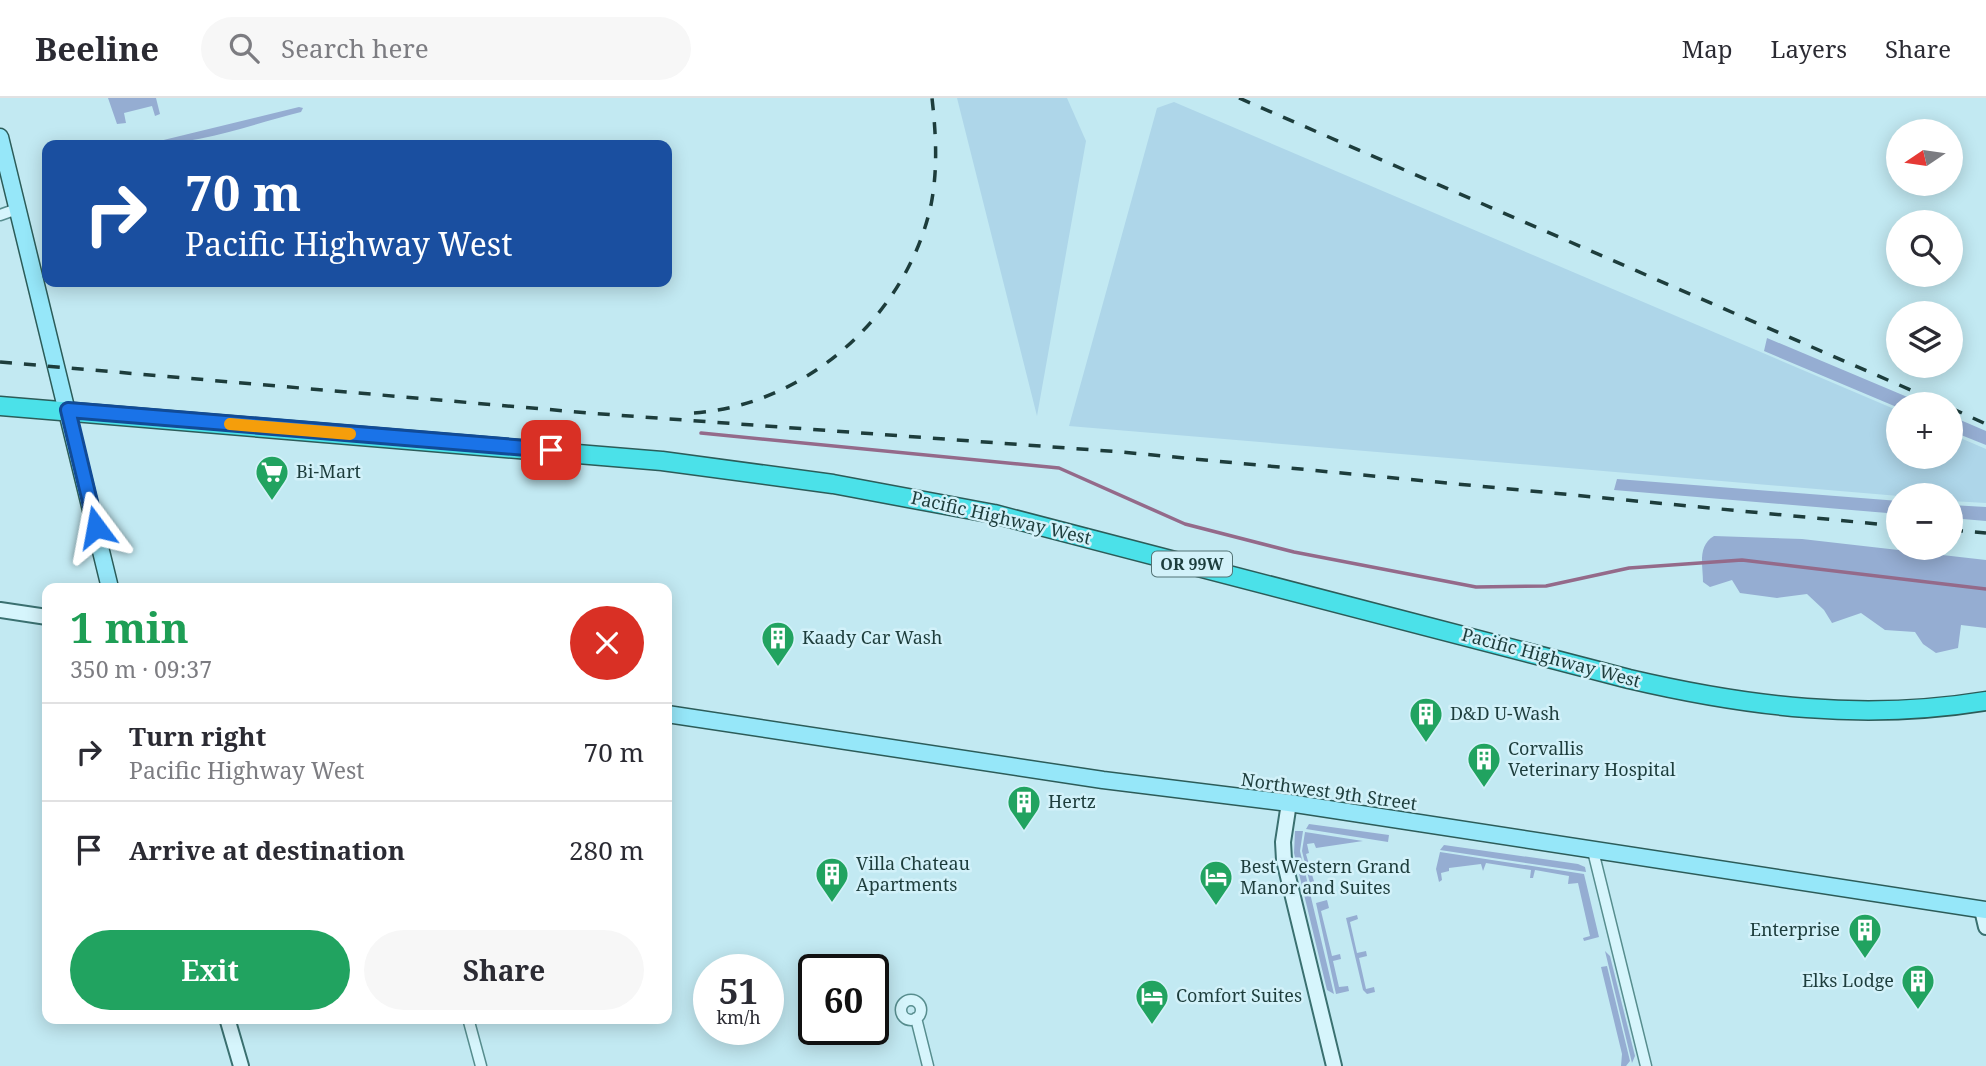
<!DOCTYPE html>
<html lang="en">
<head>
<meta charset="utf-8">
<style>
	body { margin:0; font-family:"Noto Serif",serif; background:#f7f7f7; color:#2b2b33; height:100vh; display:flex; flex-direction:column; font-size:26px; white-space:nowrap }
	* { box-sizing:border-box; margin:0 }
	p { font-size:23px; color:#7c7c81 }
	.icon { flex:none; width:38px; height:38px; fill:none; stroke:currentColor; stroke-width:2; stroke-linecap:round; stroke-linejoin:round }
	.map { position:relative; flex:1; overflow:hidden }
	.panel { position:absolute; left:42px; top:485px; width:630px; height:441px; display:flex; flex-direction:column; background:#fff; border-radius:14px; box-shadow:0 4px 18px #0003 }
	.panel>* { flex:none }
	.top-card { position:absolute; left:42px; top:42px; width:630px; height:147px; border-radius:14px; box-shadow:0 4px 18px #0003; background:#1a4fa0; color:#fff; overflow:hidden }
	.needle { width:46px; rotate:257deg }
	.fabs { position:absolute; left:1886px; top:21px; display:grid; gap:14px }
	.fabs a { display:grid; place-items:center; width:77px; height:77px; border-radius:50%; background:#fff; box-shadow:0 4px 18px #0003; font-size:35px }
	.speed { position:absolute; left:693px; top:856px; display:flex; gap:14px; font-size:35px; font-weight:700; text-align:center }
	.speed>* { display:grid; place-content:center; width:91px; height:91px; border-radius:50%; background:#fff; box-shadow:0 4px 18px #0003; line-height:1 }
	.speed small { font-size:18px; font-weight:400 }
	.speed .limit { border:4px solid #111; border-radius:10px; background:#fff; color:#111 }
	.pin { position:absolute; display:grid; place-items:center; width:60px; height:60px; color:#fff; margin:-30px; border-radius:14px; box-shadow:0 4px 10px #0006 }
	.me { position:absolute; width:77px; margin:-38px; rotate:347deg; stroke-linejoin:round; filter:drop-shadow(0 0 5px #0008) }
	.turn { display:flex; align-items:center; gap:24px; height:147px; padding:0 28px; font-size:32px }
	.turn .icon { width:91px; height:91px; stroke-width:2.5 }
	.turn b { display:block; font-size:49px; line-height:60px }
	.round { display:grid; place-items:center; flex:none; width:74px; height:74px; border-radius:37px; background:#f7f7f7 }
	.summary { display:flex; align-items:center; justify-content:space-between; height:119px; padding:0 28px }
	h1 { font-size:42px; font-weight:700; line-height:52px; color:#1e9e55 }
	.button { display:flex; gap:14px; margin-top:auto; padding:14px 28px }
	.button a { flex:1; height:80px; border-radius:42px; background:#21a360; color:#fff; font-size:28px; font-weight:700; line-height:80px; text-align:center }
	.button a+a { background:#f7f7f7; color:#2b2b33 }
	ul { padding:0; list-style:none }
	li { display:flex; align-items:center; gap:21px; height:98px; padding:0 28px; border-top:2px solid #e1e1e2 }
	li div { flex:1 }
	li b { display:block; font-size:26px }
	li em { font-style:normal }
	header { display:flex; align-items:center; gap:42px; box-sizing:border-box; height:98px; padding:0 35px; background:#fff; border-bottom:2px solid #e1e1e2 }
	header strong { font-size:33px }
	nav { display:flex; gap:38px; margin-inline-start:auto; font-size:24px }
	.search { width:490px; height:63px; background:#f7f7f7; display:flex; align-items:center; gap:18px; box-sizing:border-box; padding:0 24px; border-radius:38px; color:#7c7c81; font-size:26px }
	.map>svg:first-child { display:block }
	.farmland { fill:#aed6e9 }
	.green { fill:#95add2 }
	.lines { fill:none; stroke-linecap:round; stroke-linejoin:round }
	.stream { stroke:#946a8a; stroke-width:3.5 }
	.street-casing { stroke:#578d8e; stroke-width:13 }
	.secondary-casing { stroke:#3a7070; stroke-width:18 }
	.primary-casing { stroke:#2c5c59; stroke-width:19 }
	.highway-casing { stroke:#2c5c59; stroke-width:21 }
	.street { stroke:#d6f5fc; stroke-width:10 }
	.secondary { stroke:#d6f5fc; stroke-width:14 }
	.primary { stroke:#96e7f9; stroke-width:16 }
	.highway { stroke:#4be1e9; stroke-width:18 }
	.rail { stroke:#1d3d3c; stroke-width:3.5; stroke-dasharray:12 12; stroke-linecap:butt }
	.route-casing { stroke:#114b97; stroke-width:18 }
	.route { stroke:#1a73e8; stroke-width:12 }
	.slow { stroke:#f59e0b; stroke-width:12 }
	.labels { text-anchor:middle; stroke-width:5; stroke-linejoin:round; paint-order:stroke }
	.shield { fill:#d2f1f9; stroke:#537375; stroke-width:2 }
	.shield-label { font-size:16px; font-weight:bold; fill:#1d3d3c }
	.poi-label { font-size:18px; fill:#1d3d3c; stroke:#d2f1f9; text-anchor:start }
	.street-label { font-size:18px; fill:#1d3d3c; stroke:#d2f1f9 }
</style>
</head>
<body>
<header>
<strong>Beeline</strong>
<div class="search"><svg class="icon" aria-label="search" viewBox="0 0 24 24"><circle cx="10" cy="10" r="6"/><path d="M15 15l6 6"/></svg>Search here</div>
<nav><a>Map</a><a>Layers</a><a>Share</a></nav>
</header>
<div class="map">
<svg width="1986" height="968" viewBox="0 0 1986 968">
	<rect width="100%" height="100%" fill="#c2e9f2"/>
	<path class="farmland" d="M957,0H1067L1086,43L1037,318Z
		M1174,4L1899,313V359H1951V336L1986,351V405L1951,403V397L1899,398L1069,328L1157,10Z"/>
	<path class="green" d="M108,0H156L160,16L155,18L152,8L124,15L126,25L117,26Z
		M299,9L303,10L301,14C250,27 196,47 143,47Z
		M1767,240L1924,306H1899V310L1764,253Z
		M1951,318L1986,333V347L1951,333Z
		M1617,381L1899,403V416L1614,392Z
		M1951,407L1986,409V423L1951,420Z
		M1714,438L1802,441L1986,462V530L1961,527L1958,550L1936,555L1923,546L1915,534L1885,532L1861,515L1832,525L1824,512L1807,496L1777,500L1740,495L1732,482L1710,489L1703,484C1703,468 1697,448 1714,438Z
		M1309,726L1389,737L1388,744L1306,731Z
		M1295,733H1303L1300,753L1334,896L1327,892L1294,755Z
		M1305,734L1363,743L1316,750L1314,745L1307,746L1309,755L1306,756L1318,797L1313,798L1302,753Z
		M1444,747L1578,766L1585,769L1586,774L1440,752Z
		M1440,754L1584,776L1599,839L1584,843L1583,840L1590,838L1578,785L1568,786L1569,778L1535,772L1533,780H1530L1531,772L1486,765L1483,773L1481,766L1449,770V773L1441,775L1442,782L1439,784L1436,771Z
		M1327,802L1329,810L1321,813L1332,858L1340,856L1341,861L1333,863L1339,889L1348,888L1349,893L1336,896L1316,805Z
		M1357,817L1358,821L1350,824L1357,855L1366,853L1367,858L1359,860L1366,891L1374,889L1375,894L1367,896L1363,892L1346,820Z
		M1605,853L1610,858L1635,958L1632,965Z
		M1607,868L1630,963L1626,968H1621L1622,956L1601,869Z"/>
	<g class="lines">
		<path class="stream" d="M701,335L1059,370L1185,426L1294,454L1476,489L1546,488L1629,470L1742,462L1986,491"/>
		<defs>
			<path id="street" d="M0,117L17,111
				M1593,753L1646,968
				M901 912a10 10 0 1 1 20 0a10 10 0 1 1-20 0Z
				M468,920L481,968
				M916,920L928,968"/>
			<path id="secondary" d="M0,512L47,519
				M1289,705L1283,744L1284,762L1334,968
				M1982,812L1986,829
				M227,920L241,968"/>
			<path id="primary" d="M0,39L110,490
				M667,616L1103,682L1289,705L1986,812"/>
			<path id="highway" d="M0,308L662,363L833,386L994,416L1629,581C1749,609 1864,623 1986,603"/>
		</defs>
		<use href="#street" class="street-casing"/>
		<use href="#secondary" class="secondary-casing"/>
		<use href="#primary" class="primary-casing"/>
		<use href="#highway" class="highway-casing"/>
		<use href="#street" class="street"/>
		<use href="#secondary" class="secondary"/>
		<use href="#primary" class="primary"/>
		<use href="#highway" class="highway"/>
		<path class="rail" d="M1239,0L1943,306
			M0,264L589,315L1121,354L1899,428
			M1951,310L1986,326
			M694,315C807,307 907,217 931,107C938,71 936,36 932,0
			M1951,432L1986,435"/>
	</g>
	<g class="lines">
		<defs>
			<path id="route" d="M96,429L68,312L551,352"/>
		</defs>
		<use href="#route" class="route-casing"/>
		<use href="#route" class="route"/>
		<path class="slow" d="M230,326L350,336"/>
	</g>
	<defs>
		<symbol id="supermarket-pin" viewBox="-11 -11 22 30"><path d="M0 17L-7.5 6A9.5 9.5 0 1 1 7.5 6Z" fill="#21a360" stroke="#d2f1f9"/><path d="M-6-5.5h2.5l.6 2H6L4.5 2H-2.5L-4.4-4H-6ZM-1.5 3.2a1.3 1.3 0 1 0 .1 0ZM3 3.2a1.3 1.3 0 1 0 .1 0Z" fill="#fff"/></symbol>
		<symbol id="building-pin" viewBox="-11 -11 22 30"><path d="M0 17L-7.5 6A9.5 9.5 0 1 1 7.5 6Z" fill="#21a360" stroke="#d2f1f9"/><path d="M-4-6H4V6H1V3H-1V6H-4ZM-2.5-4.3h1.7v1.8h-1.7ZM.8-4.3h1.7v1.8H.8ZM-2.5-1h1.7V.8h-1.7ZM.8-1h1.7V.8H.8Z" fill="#fff"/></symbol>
		<symbol id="hotel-pin" viewBox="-11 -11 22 30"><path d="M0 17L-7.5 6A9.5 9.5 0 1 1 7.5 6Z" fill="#21a360" stroke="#d2f1f9"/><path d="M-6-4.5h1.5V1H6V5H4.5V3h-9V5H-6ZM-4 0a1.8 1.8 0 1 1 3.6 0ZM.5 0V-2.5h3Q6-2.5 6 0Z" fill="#fff"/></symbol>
	</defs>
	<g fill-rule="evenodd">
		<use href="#supermarket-pin" x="253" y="355" width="38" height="52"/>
		<use href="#building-pin" x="759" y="521" width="38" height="52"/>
		<use href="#building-pin" x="1407" y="597" width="38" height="52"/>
		<use href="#building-pin" x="1465" y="642" width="38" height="52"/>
		<use href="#building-pin" x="1005" y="685" width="38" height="52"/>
		<use href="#building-pin" x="813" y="757" width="38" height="52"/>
		<use href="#hotel-pin" x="1197" y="760" width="38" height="52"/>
		<use href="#building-pin" x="1846" y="813" width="38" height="52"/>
		<use href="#building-pin" x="1899" y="864" width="38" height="52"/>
		<use href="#hotel-pin" x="1133" y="879" width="38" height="52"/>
	</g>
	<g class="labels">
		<rect class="shield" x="1152" y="453.5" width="80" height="25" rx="5"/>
		<g class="shield-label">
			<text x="1192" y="472">OR 99W</text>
		</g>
		<g class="poi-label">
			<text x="296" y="380">Bi-Mart</text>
			<text x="802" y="546">Kaady Car Wash</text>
			<text x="1450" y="622">D&amp;D U-Wash</text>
			<text x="1508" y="657">Corvallis<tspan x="1508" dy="21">Veterinary Hospital</tspan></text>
			<text x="1048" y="710">Hertz</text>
			<text x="856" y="772">Villa Chateau<tspan x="856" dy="21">Apartments</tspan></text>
			<text x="1240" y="775">Best Western Grand<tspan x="1240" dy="21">Manor and Suites</tspan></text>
			<text x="1840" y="838" text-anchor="end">Enterprise</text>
			<text x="1894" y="889" text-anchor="end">Elks Lodge</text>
			<text x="1176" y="904">Comfort Suites</text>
		</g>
		<g class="street-label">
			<text transform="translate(1001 420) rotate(13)" y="6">Pacific Highway West</text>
			<text transform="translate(1551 560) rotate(15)" y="6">Pacific Highway West</text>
			<text transform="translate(1329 694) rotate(8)" y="6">Northwest 9th Street</text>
		</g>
	</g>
</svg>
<div class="fabs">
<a><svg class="needle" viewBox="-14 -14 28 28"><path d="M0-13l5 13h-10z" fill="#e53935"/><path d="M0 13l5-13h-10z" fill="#7c7c81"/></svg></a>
<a><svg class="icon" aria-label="search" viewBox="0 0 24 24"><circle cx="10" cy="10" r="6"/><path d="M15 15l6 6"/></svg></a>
<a><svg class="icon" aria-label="layers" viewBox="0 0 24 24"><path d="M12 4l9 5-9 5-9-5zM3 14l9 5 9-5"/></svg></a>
<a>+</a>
<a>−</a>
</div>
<div class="speed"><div>51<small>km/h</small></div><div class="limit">60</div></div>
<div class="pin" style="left:551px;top:352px;background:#d93025"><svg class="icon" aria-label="arrive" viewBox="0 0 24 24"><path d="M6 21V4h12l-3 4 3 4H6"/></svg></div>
<svg class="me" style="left:96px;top:429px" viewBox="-20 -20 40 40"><path d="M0-17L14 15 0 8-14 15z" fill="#1a73e8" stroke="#fff" stroke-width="4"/></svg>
<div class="top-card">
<div class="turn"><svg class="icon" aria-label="right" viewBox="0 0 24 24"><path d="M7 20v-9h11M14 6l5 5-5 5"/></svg><div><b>70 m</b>Pacific Highway West</div></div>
</div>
<section class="panel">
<div class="summary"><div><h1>1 min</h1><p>350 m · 09:37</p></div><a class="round" style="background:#d93025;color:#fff"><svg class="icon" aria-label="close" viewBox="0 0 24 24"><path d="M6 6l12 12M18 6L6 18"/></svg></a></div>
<ul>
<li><svg class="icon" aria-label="right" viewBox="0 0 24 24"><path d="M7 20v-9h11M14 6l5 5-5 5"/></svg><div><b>Turn right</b><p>Pacific Highway West</p></div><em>70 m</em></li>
<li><svg class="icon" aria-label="arrive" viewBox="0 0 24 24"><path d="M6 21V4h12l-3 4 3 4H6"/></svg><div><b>Arrive at destination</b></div><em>280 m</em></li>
</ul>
<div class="button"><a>Exit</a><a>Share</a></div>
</section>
</div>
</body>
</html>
